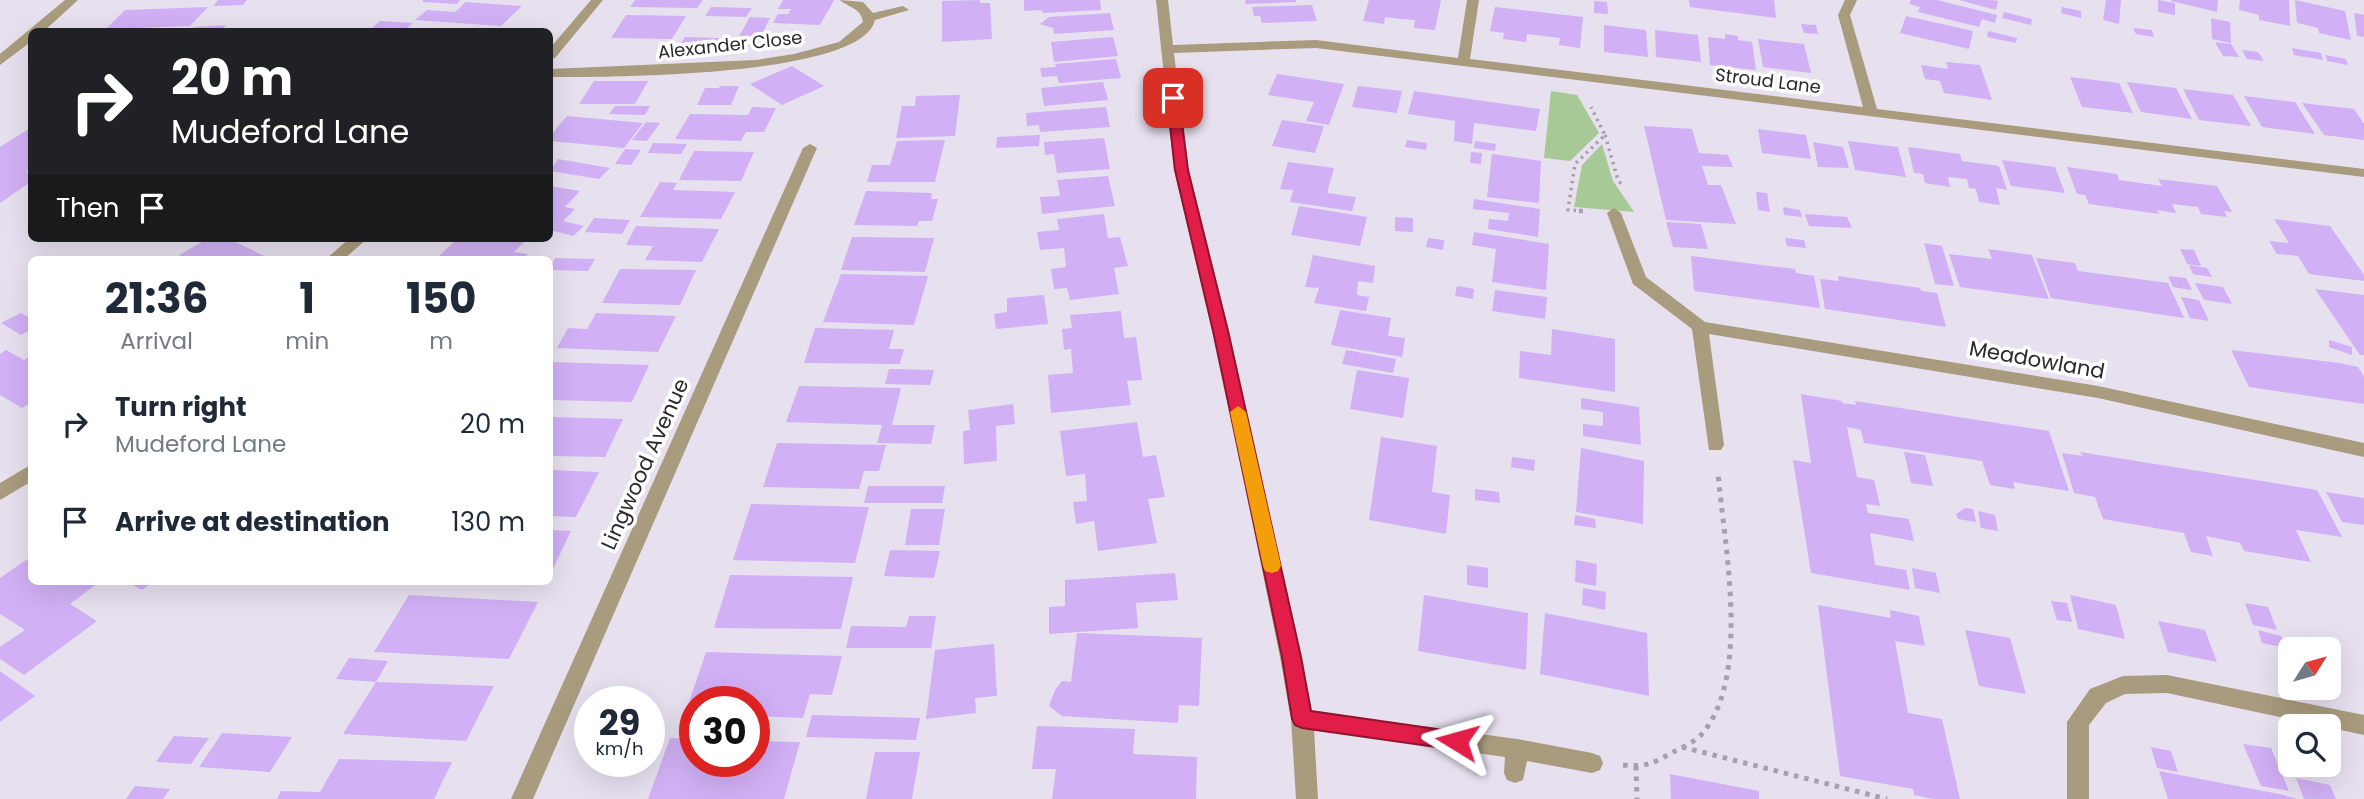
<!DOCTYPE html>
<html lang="en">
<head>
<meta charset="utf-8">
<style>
	body { margin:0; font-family:Poppins,sans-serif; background:#f6f6f7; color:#1f2937; height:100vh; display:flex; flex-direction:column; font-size:26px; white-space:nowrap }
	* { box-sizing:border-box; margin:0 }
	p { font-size:23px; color:#747a83 }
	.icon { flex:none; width:38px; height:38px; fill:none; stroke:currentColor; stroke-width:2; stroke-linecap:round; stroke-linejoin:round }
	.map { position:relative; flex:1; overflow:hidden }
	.sheet { position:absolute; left:28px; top:256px; width:525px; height:329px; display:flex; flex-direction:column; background:#fff; border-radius:10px; box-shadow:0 7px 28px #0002 }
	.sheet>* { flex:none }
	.hud { position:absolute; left:28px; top:28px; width:525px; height:214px; border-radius:10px; box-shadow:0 7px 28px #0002; background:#202124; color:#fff; overflow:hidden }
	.needle { width:46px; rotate:53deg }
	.fabs { position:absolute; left:2278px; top:637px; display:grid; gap:14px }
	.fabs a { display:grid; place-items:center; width:63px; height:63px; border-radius:10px; background:#fff; box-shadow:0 7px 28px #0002; font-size:35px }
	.speed { position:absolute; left:574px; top:686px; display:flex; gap:14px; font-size:35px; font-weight:700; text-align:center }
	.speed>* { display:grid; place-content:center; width:91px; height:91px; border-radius:50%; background:#fff; box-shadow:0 7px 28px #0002; line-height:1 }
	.speed small { font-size:18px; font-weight:400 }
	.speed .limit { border:10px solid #d22; background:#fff; color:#111 }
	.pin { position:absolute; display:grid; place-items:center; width:60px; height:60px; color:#fff; margin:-30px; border-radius:14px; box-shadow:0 4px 10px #0006 }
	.me { position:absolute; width:77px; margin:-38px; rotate:278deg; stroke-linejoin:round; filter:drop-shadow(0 0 5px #0008) }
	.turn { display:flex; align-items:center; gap:24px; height:147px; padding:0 28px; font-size:32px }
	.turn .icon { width:91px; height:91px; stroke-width:2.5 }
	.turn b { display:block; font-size:49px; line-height:60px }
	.then { display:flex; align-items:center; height:66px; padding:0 28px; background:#0003; gap:14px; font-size:26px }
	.eta { display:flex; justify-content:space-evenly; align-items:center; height:119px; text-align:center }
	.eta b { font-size:42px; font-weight:700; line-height:49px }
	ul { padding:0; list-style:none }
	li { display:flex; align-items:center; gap:21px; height:98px; padding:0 28px }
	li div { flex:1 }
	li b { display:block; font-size:26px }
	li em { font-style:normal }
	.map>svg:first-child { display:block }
	.green { fill:#a6c995 }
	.building { fill:#d1b0f5 }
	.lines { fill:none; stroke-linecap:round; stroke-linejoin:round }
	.path-far2 { stroke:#a6a0ac; stroke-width:3.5; stroke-dasharray:2.5 4.5; stroke-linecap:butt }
	.path-far1 { stroke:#a6a0ac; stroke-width:4.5; stroke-dasharray:3.5 5; stroke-linecap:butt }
	.path { stroke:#a6a0ac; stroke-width:5; stroke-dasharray:4.5 6; stroke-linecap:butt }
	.minor { fill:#a99b7d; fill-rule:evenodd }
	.route { fill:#e11d48; stroke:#92132f; stroke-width:2 }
	.slow { fill:#f59e0b }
	.labels { text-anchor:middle; stroke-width:7; stroke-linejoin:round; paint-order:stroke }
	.far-street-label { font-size:18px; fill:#2b282e; stroke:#fff }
	.street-label { font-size:21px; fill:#2b282e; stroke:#fff }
</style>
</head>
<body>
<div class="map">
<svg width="2364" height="799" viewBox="0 0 2364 799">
	<rect width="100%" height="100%" fill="#e7e0ef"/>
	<path class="green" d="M1551,91L1577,95L1599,133L1570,161L1544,158Z
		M1602,144L1613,181L1634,212L1574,207L1582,165Z"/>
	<path class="building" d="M218,0H247L243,5L213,6Z
		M423,0H460L457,4L423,2Z
		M635,0H703L697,8L630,7Z
		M783,0H834L820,25L773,23L778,14H788L791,9H778Z
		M980,0V3H990L992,39L942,42V1Z
		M1024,0H1100L1101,10L1043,13L1041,10L1024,11Z
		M1245,0H1296V2L1246,4Z
		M1369,0H1441L1435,30L1414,28L1415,20L1401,19L1385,17L1384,24L1363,21Z
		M1689,0H1774L1776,18L1690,7Z
		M1911,0H1937L1997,15L1995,23L1982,19L1979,27L1918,12L1920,7L1909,4Z
		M1959,0H1993L1998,1L1996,10Z
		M2106,0H2121L2119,24L2103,20Z
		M2158,0L2175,3V15L2158,12Z
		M2172,0H2218L2217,12L2171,1Z
		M2240,0H2289L2290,26L2259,20V15L2239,10Z
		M2295,0L2345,11L2351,40L2319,33L2318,28L2297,23Z
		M1594,1L1607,2L1608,14L1594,13Z
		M466,2L522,6L501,26L415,20L427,10L455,12Z
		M1312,5L1317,21L1262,23L1260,16H1254L1252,7Z
		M208,7L190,26L106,29L125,10Z
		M711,7L752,8L746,17L705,16Z
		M1495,7L1583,17L1580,48L1559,45L1560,38L1527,34L1526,42L1503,39L1504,33L1490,31Z
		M2062,7L2081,11V18L2061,13Z
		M2004,12L2032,19L2031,25L2002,18Z
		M1110,13L1114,30L1054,34L1053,28L1040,24L1049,17Z
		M2354,13L2364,15V37L2357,36Z
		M626,15L686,16L672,39L611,38Z
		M1906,16L1973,31L1969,49L1900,33Z
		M750,17L770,18L761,36H739Z
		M2211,18L2230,22L2231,43L2212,39Z
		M380,21L413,23L404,31L371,29Z
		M1801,24L1816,25L1818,34L1804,33Z
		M226,25L221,32H190L194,27Z
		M1604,25L1646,30L1648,57L1604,52Z
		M2133,28L2152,30L2154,37L2136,34Z
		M1655,30L1698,35L1701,62L1656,57Z
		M1988,31L2017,38L2016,43L1987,37Z
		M1725,34L1738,36V40L1752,42L1756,70L1710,65L1708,37L1725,39Z
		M685,37L719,38L714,47L679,46Z
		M1113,37L1118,56L1054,62L1051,42Z
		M1758,39L1804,44L1811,73L1763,67Z
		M2215,42L2231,44L2239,57L2223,56Z
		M2292,48L2321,53L2323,60L2294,55Z
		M2242,50L2258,52L2264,61L2247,59Z
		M2326,55L2346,59L2348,65L2327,61Z
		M1116,59L1121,78L1059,83L1057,76L1042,77L1040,68L1056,67L1055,64Z
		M1946,62L1980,65L1992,100L1944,93L1940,81L1925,79L1921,65L1948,69Z
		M792,66L824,86L782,105L750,84Z
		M1277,74L1344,84L1329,125L1306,121L1314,102L1268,95Z
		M2070,77L2119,83L2133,113L2082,107Z
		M594,81H648L635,104H579Z
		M1103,82L1108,100L1044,106L1041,88Z
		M2127,82L2176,88L2192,119L2141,112Z
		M720,86H739L731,105H697L705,88H719Z
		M1358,86L1402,91L1397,113L1352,107Z
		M2183,89L2233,95L2251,126L2199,120Z
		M1414,91L1540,109L1536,131L1474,123L1472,144L1454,141L1455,121L1408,114Z
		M960,95L955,136L896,138L902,106H915L916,96Z
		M2244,96L2295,102L2315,134L2262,127Z
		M2302,103L2354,109L2364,124V140L2324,135Z
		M615,106H650L645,115L609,114Z
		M752,107L776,108L764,132H746L741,141L675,139L690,114L748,115Z
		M1106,107L1110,127L1040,132L1039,125L1027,126L1026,113Z
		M567,116L643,123L624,148L550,141V136Z
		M1282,120L1324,126L1315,153L1272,146Z
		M646,122L660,123L647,141L632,140Z
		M1644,126L1692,129L1699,153L1728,155L1733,167L1702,166L1708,185H1721L1736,224L1666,220Z
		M32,127V168L25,172L32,173V181L0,203V147Z
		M1758,129L1806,135L1811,159L1762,153Z
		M1040,135L1039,146L996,148L997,137Z
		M1104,138L1110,169L1057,173L1054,154L1045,155L1044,142Z
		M945,140L935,182H867L872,165H890L897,141Z
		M1407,140L1427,143L1426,150L1405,147Z
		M1475,141L1496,144L1495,151L1474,148Z
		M1848,141L1898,147L1906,177L1855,170Z
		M1813,142L1843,147L1849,168L1818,167Z
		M653,143L687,144L681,154L648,153Z
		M1908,147L1960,154L1962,161L1999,166L2007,190L1996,188L2000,205L1979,202L1976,189L1969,188L1967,179L1948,177L1950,187L1925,183L1923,174L1914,173Z
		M625,149L641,150L631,165L615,164Z
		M694,151L754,152L741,181L679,180Z
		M1471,152L1482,153L1481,164L1470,163Z
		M1492,154L1541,161L1539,203L1487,197Z
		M558,159L610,168L599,179L550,171Z
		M2002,160L2055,167L2065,193L2011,186Z
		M1288,162L1334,168L1327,193L1356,197L1352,211L1290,202L1293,190L1280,189Z
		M2067,167L2117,174L2119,180L2162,186L2158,179L2217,186L2232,212L2224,211L2227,217L2201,214L2198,207L2172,204L2176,213L2157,210L2159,214L2089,204L2085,195L2077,194Z
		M1108,176L1115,206L1042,214L1040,197L1060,196L1057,180Z
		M660,182L677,183L673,190L735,192L721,219L640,217Z
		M550,186L580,191L565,207L575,209L563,221L584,226L573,236L550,230Z
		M866,191L932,193L931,199H938L932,221H919L917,226L854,225Z
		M1756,192L1767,193L1770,212L1758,210Z
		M1474,199L1540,209L1538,237L1488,229L1489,219L1508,221L1509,213L1473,209Z
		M1299,206L1367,217L1360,246L1291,235Z
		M1783,207L1800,210L1802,217L1784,215Z
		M1104,214L1108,238L1120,237L1128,266L1114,268L1119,294L1070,300L1067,288L1054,289L1051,269L1066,267L1064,248L1040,250L1037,232L1059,230L1057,219Z
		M1805,214L1847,217L1852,228L1809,226Z
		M1395,217L1413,218V232L1395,231Z
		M594,218L630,220L622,234L585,232Z
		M2274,219L2330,226L2364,275V281L2309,274L2298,256L2277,254L2269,241L2289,243Z
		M1666,222L1701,224L1708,249L1673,247Z
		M636,226L719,229L702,262L645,260L653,246L626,245Z
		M1474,232L1549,244L1546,290L1492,282L1496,249L1472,245Z
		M852,237L934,238L925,272L841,270Z
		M209,238H227L271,259H188L179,255Z
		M458,238H528L514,252L528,254L523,259L438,257Z
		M1428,238L1444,240L1443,250L1426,247Z
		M1785,238L1804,240L1806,248L1787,246Z
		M1924,243L1942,246L1954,286L1935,284Z
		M1988,249L2032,255L2049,299L1960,287L1949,254L1992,259Z
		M2180,249L2194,250L2201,266L2187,264Z
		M1313,255L1375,266L1373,283L1358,281L1357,295L1369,297L1366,311L1314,303L1319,288L1305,287Z
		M1691,256L1795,269L1796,273L1814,276L1820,308L1694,291Z
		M555,258L595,259L588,271L550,270Z
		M2036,258L2075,263L2078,271L2168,283L2184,318L2051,298Z
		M2189,265L2207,268L2212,277L2193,274Z
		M620,269L696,270L680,305L602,303Z
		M841,274L928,276L914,325L823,322Z
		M1838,276L1920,288L1921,291L1937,293L1946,327L1825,309L1820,279L1839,281Z
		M2168,276L2186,278L2192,290L2173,287Z
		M2195,283L2223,287L2232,304L2204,300Z
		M1457,286L1474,289L1473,299L1455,296Z
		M2315,289L2364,295V355H2360Z
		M1495,290L1547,297L1545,319L1492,311Z
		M1044,295L1048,324L996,329L994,314L1007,312V298Z
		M2181,297L2199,300L2209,321L2190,318Z
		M1340,310L1391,318L1388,336L1405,338L1402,357L1331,345Z
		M1121,311L1124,338L1136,337L1142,380L1127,381L1131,405L1051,413L1048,375L1073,373L1071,349L1064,350L1062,329L1072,328L1070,315Z
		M21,313L32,319V329L21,335L1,323Z
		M596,313L676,316L658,352L557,348L568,328L587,329Z
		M815,328L894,330L889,349H904L900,364L804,363Z
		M1552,329L1615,339V392L1519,378L1520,351L1551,355Z
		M2329,340L2352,347V355L2329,347Z
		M6,350L24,360L32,355V402L22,408L0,395V354Z
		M1346,350L1396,359L1393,373L1342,364Z
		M2231,350L2339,363L2358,367L2364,377V404L2249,387Z
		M550,362L649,365L632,402L550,400Z
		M889,369L934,370L930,385L885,384Z
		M1357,370L1409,378L1403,418L1350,409Z
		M799,386L901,388L892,425H935L931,444L877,443L882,425L786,422Z
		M1801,394L1842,401V403L1856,405L1855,401L2049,431L2069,491L2013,482L2015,489L1990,485L1982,461L1864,443L1861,430L1847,427L1857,477L1874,480L1880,506L1866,504L1868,513L1909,519L1914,541L1870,533L1875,565L1906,570L1910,590L1811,573L1793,460L1811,463Z
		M1581,398L1639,407L1641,445L1583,436V424L1603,426V412L1581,409Z
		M1013,404L1015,424L996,426L997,461L964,464L963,431L970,430L968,410Z
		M550,417L623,419L605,457L550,456Z
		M1137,422L1143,457L1156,455L1165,497L1148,499L1157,543L1098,551L1094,521L1076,524L1073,502L1087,501L1085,474L1066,476L1060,431Z
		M1381,437L1437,446L1432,492L1450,495L1446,534L1369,520Z
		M777,443L886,445L879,471H864L859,489L763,487Z
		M1581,448L1644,461L1643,524L1576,512Z
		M1904,452L1925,455L1933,486L1911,483Z
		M2080,452L2317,490L2342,537L2296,530L2311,562L2244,551L2240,543L2206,536L2213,556L2191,552L2184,533L2103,519L2095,497L2074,493L2062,453L2083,456Z
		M1512,457L1535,460L1534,471L1511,467Z
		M550,470L599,472L576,517L550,516Z
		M868,486H945L942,503H864Z
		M1475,489L1499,492L1500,503L1475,500Z
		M2326,492L2364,498V525L2342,522Z
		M751,504L869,507L855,563L733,560Z
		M1965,508L1973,509L1976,522L1958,519L1956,514Z
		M911,509H945L939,545H905Z
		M1978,511L1995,515L1998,531L1981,528Z
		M1575,515L1595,519L1596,528L1574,525Z
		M550,530L571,531L550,575Z
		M890,550L940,551L934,578L884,576Z
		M32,556V581H95L98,583L70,604L97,621L24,675L0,659V647L25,630L0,614V578Z
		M1576,560L1597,564L1596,586L1575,582Z
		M1467,565L1488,568V588L1467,585Z
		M1912,568L1936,573L1940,593L1915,588Z
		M1175,573L1178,600L1136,603L1138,628L1049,634V607L1065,606V580Z
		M730,575L853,577L841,629L714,628Z
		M125,581H154L142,590Z
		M1583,588L1606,592L1605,610L1582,605Z
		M409,595L538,602L509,659L374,652Z
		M1424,595L1528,613L1526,670L1418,651Z
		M2070,595L2116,605L2125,639L2078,629Z
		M2051,601L2067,603L2072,622L2057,620Z
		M2245,603L2268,607L2277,630L2253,625Z
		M1818,605L1891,618L1890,610L1919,616L1925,646L1895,641L1908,713L1942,719L1960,799H1934L1914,795L1913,789L1840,776Z
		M1545,613L1647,633L1649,696L1540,674Z
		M909,616H936L931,648H846L851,626L906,627Z
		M2158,621L2205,630L2217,662L2168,652Z
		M1965,630L2010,638L2026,694L1979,686Z
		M2258,630L2281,636L2286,648L2262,643Z
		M1077,633L1202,638L1199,706L1179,705L1178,723L1062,716L1049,706L1055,690L1062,681L1071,682Z
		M994,644L997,696L975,698L976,713L926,719L935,650Z
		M706,652L842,656L832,695L810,694L803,718L754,716V702H695V714H685Z
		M349,658L388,661L376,682L494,686L466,741L343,734L376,682L336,679Z
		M0,671L35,696L0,722Z
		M812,715L920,718L916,740L806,737Z
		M1037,726L1135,729L1133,754L1197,757L1196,799H1052L1056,769H1032Z
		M222,733L292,737L270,772L199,767Z
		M174,736L209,738L191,764L156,762Z
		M670,738L695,739V761H754V741L800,742L784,799H648Z
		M2243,744L2271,748L2289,791L2261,786Z
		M2151,747L2171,751L2178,772L2157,768Z
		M875,752H920L912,799H866Z
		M339,759L452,762L434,799H277L281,791L320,792Z
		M2159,771L2279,794L2297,799H2168Z
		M1670,774L1759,791V799H1671Z
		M2296,778L2330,785L2336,799H2304Z
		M135,786L170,789L163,799H126Z"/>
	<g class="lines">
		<path class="path-far2" d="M1605,135L1618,180L1623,186
			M1583,211L1568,210L1575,164L1605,135L1591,107"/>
		<path class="path-far1" d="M1579,211H1583"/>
		<path class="path" d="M1682,747L1887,799
			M1623,765C1647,767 1652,764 1673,752C1682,748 1694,742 1701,735C1752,678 1724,544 1718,473
			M1636,766L1637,799"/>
		<path class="minor" d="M65,0H78L43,32H32V41L0,65V54Z
			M591,0H603L555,58L550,59V48Z
			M840,0L863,2L873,13L903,6L909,10L875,20C862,78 602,77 550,77V69L756,60L794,54L839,42L863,22C861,8 849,8 840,0Z
			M1156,0H1168L1173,45L1316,40L1458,58L1467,0H1479L1470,59L1863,107L1838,15L1845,0H1857L1850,15L1877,109L2364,169V177L1316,48L1174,53L1188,170L1229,331L1311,711L1517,739L1592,753L1600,756L1603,763L1600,770L1592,773L1527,761L1523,780L1515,783L1507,780L1504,773L1505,757L1314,730L1318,799H1296L1291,719L1280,657L1213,331L1174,170Z
			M810,144L817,148L533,799H511L803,148Z
			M1614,208L1621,213L1646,277L1705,322L2098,386L2364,443V457L2098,398L1709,334L1724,445L1721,450H1709L1692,329L1633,284L1607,213Z
			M350,238H368L344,259H326Z
			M32,464V481L0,500V483Z
			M2167,675L2364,715V735L2167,693L2125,694L2106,703L2089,725V799H2067V722L2090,689L2123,676Z"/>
	</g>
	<path class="route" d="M1173,94L1179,98L1188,170L1228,331L1301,657L1311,711L1457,732L1464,734L1467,741L1464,747L1457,750L1302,728L1295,725L1292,719L1282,657L1213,331L1175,170L1167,98Z"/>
	<path class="slow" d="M1238,406L1246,412L1281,566L1278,571L1272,573L1265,571L1263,566L1230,412Z"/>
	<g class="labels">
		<g class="far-street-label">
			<text transform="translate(730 45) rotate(-6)" y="6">Alexander Close</text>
			<text transform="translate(1768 81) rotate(7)" y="6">Stroud Lane</text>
		</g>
		<g class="street-label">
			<text transform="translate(2037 360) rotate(10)" y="7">Meadowland</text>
			<text transform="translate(645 464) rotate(-66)" y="7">Lingwood Avenue</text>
		</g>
	</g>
</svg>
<div class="fabs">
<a><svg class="needle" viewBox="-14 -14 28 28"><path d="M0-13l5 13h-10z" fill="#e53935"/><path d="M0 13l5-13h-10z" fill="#747a83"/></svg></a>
<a><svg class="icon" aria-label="search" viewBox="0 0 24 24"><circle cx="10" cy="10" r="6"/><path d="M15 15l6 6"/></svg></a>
</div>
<div class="speed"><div>29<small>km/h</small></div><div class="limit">30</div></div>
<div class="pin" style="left:1173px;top:98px;background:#d93025"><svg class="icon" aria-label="arrive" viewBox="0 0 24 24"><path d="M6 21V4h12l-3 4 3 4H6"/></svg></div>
<svg class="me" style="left:1457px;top:741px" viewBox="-20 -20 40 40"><path d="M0-17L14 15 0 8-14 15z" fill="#e11d48" stroke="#fff" stroke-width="4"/></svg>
<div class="hud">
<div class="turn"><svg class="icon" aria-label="right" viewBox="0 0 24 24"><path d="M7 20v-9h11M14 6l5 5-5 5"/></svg><div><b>20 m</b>Mudeford Lane</div></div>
<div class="then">Then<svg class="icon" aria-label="arrive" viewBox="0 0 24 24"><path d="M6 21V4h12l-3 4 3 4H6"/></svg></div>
</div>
<section class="sheet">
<div class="eta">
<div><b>21:36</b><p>Arrival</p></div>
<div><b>1</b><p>min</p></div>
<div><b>150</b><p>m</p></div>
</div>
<ul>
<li><svg class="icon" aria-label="right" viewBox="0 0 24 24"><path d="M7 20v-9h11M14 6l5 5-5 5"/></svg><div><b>Turn right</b><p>Mudeford Lane</p></div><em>20 m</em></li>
<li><svg class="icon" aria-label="arrive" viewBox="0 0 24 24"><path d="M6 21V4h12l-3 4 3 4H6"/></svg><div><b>Arrive at destination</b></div><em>130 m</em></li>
</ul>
</section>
</div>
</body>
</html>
